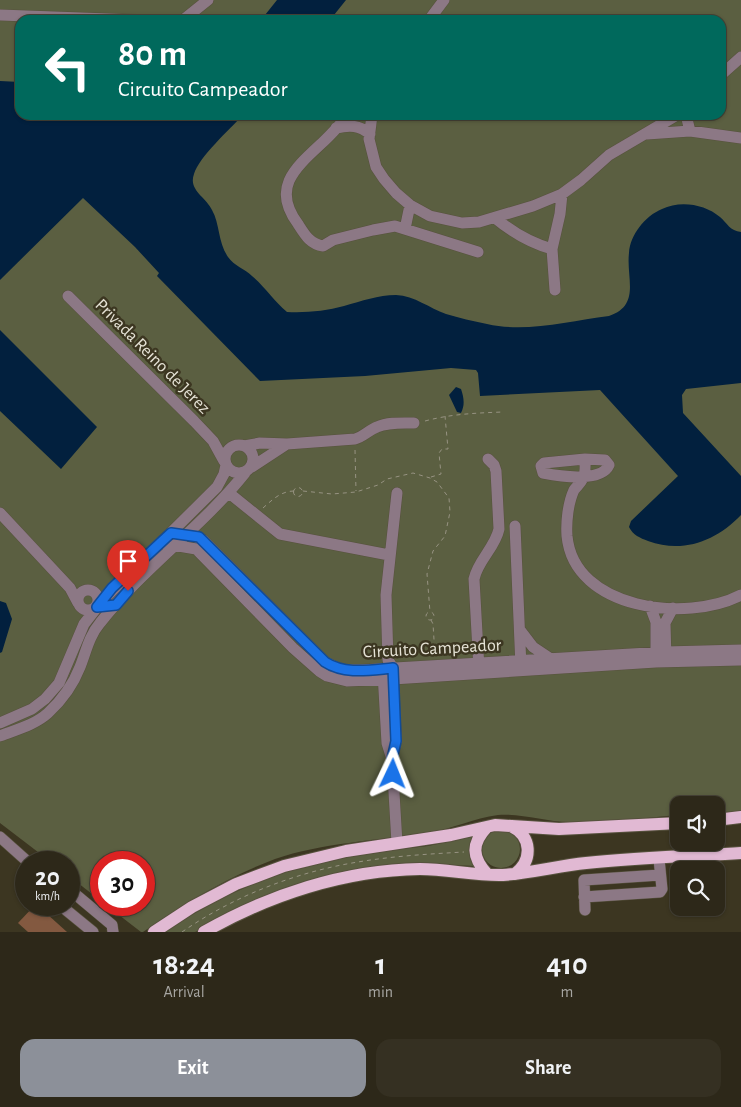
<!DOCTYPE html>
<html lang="en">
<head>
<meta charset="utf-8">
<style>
	body { margin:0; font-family:"Alegreya Sans",sans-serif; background:#353022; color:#f1f3f6; height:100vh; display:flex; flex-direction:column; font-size:19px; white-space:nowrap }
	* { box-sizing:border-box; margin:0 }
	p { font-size:16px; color:#a7a6a2 }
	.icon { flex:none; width:28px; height:28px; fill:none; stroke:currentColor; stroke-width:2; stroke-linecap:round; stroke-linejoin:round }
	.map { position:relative; height:932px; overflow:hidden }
	.side { display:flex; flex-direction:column; background:#2d2819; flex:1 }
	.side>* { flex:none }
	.top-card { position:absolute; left:15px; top:15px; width:711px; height:105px; border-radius:15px; box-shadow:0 1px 4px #0004,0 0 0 1px #484438; background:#00695c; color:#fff; overflow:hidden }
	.tools { position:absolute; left:670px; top:796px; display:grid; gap:10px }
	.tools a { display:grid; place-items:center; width:55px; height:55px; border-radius:10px; background:#2d2819; box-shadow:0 1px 4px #0004,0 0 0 1px #484438; font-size:25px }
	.speed { position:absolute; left:15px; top:851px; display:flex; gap:10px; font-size:25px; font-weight:700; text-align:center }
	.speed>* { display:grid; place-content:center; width:65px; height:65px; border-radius:50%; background:#2d2819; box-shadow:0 1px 4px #0004,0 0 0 1px #484438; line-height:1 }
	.speed small { font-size:12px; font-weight:400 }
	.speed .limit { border:8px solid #d22; background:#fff; color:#111 }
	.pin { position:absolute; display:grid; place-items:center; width:42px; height:42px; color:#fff; margin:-51px -21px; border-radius:50% 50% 50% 0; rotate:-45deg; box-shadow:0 0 5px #0007 }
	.pin .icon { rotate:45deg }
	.me { position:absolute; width:55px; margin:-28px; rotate:2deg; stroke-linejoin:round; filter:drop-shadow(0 0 4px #0008) }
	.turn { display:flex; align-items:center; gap:18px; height:105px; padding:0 20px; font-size:22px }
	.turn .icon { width:65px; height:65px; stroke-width:2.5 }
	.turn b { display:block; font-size:35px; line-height:42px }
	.eta { display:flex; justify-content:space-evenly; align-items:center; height:85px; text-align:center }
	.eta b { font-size:30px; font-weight:600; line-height:35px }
	.action { display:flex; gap:10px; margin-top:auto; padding:10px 20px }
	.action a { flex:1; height:58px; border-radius:15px; background:#8c9099; color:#fff; font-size:20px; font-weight:600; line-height:58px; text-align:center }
	.action a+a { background:#353022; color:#f1f3f6 }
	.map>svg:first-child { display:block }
	.green { fill:#5b5f41; fill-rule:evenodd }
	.water { fill:#02203e }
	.building { fill:#835940 }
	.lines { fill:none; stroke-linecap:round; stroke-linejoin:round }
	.minor-casing { stroke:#57523e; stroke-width:12 }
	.major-casing { stroke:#57523e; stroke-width:14 }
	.path { stroke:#979382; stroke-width:1; stroke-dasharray:4 4; stroke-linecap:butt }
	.minor { stroke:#8c7885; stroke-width:11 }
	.major { stroke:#e1b9d3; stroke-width:12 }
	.route-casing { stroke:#114b97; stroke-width:12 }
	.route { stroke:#1a73e8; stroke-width:9 }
	.labels { text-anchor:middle; stroke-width:5; stroke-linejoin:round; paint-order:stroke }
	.street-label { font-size:18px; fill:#e5e2d5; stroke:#3c3621 }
</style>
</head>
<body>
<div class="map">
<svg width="741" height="932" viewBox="0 0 741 932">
	<rect width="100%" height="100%" fill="#3c3621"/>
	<path class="green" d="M0,0H741V811L716,813V805H679V815C643,818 605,823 569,822C546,822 521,813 498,815C474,818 452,829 428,833C380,840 321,843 275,859C227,877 185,903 143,932H141L106,905H144V862H101V901L69,876V862H51L0,823ZM20,20H721V115H20Z
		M482 849a19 19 0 1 1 38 0a19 19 0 1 1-38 0Z
		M475,836C471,847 467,855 474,866L434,864L385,866L195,932H164L172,926L224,897L274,875L346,855L428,846Z"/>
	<path class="water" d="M277,0H346L330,20H261Z
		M0,81L20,82V115H243C230,129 199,157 194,174C188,190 206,197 212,210C220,224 218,243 228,257C234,266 245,269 252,276C265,287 274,301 287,312C306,313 326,311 344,306C362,301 378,295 396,295C415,296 429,308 446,314C459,318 473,321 487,324C526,333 569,321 609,316C641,305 626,278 629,253C630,235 645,216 662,209C680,200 705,204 720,217C727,223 730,231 741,232V383L686,389L682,395L683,413L741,476V515C716,541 683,554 648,541C640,538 633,535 629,527L631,521L678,476L600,390L480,396L478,373L476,370L451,368L365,376L260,381L157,276L159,273L135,247L83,198L0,280Z
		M0,330L97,427L61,469L0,411Z
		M456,387L461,389C464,398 465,405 461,413L457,412L449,395Z
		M0,601L6,603L12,619L2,652L0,653Z"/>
	<path class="building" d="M35,905H37L67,932H28L18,923Z"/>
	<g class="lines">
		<defs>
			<path id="minor" d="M0,15L136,20
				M183,20L208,0
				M429,20L444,0
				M721,75L741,57
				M349,115C340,124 332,134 322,143C295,168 271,188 298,224C305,235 310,244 323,246L333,240L373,230L395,226L478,252
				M372,115L369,139L376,167L384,179L396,193L410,205L430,216L462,223L479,222L533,206L562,194L581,180L609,155L677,115
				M686,115L690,131
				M336,128C350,125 359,125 370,134
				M647,134L690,131L741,138
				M495,218C512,232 530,243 552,249
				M405,229L410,205
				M555,290L552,249L560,214L562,194
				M68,296L194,421L213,441L224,461
				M225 459a14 14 0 1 1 28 0a14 14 0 1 1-28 0Z
				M244,446L260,443L287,444L355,439C363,437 369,430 377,427C388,422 402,423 414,423
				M585,459C585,465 586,473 583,478C581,483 577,486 574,490C568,503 566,522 567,536C574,610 687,623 741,595
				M585,459L605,460L609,465C601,483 558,476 543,473L541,466L544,463Z
				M252,467L287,444
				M229,493L280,534L389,555
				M0,513L70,588L78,603
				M515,526L521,667
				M171,533L194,536L203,540L325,662L341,670H361L665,652L741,650
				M161,543L196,549L293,648L319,671L327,676L347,681L393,679V668L388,660L386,595L397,493
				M78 600a10 10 0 1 1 20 0a10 10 0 1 1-20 0Z
				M650,606L656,622V658
				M520,630L533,647L551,659
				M666,660L665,623L673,608
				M479,669L474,579C478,560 495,548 499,529L496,471L494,465L488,459
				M383,673L387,743L392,759L397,843
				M0,723L32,709L45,699L59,683L84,624L102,601L217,487L224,474L226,465
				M0,736C15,730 35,725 48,713C61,701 73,685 80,667C86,652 89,636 100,623C143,568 202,527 245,473
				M392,759L396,741L393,679L656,662L741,660
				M0,837L28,862
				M69,889L112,925L113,932
				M584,897L660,892L662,889L659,859
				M60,905L93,932
				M585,910L584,880L660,875"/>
			<path id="major" d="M716,820L741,817
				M511,826C532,836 533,860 515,874
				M487,874C472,857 471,844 487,827
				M154,932L192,907L236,884L284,866L346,851L451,835L495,825L559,829L679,823
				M204,932C269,895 344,870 420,869C448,869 476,876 503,875C531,873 558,866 586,863C637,858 689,856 741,853"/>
		</defs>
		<use href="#minor" class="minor-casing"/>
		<use href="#major" class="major-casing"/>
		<path class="path" d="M425,421C451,414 476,413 503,412
			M355,450L356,491
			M431,477L441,474L439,453L442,449H448L445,416
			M293.5 492a4.5 4.5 0 1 1 9 0a4.5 4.5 0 1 1-9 0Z
			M303,491L332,494L356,492L378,485L387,479L413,473L430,478L437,482L449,498L450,512L445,536L433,551L427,574L430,612
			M263,508C272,500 281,491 294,491
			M426 616a4 4 0 1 1 8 0a4 4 0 1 1-8 0Z
			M431,620L433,624L435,655
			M182,932C234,896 296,872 358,862C393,856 429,854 464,852"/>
		<use href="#minor" class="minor"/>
		<use href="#major" class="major"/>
	</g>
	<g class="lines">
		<defs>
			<path id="route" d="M128,591L116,605L97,607L112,588L171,533L199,537L325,662C345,675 370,670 393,668L396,741L392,759L393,774"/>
		</defs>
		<use href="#route" class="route-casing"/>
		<use href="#route" class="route"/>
	</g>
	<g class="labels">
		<g class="street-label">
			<text transform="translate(153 356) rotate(45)" y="6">Privada Reino de Jerez</text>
			<text transform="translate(432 648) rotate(-3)" y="6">Circuito Campeador</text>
		</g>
	</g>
</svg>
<div class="tools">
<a><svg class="icon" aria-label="sound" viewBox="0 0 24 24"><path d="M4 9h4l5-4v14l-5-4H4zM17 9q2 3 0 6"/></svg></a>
<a><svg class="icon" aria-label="search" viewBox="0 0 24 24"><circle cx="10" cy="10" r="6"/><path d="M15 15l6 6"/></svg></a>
</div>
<div class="speed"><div>20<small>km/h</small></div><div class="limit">30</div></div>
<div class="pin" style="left:128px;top:591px;background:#d93025"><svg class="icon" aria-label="arrive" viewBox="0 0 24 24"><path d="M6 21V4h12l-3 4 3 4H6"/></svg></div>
<svg class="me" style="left:393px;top:774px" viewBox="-20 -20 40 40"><path d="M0-17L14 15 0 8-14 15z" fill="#1a73e8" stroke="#fff" stroke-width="4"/></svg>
<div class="top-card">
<div class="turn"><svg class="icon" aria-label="left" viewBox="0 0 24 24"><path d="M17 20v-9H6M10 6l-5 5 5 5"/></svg><div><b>80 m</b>Circuito Campeador</div></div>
</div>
</div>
<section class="side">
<div class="eta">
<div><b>18:24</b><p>Arrival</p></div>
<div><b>1</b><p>min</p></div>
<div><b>410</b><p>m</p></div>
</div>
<div class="action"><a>Exit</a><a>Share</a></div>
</section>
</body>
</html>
